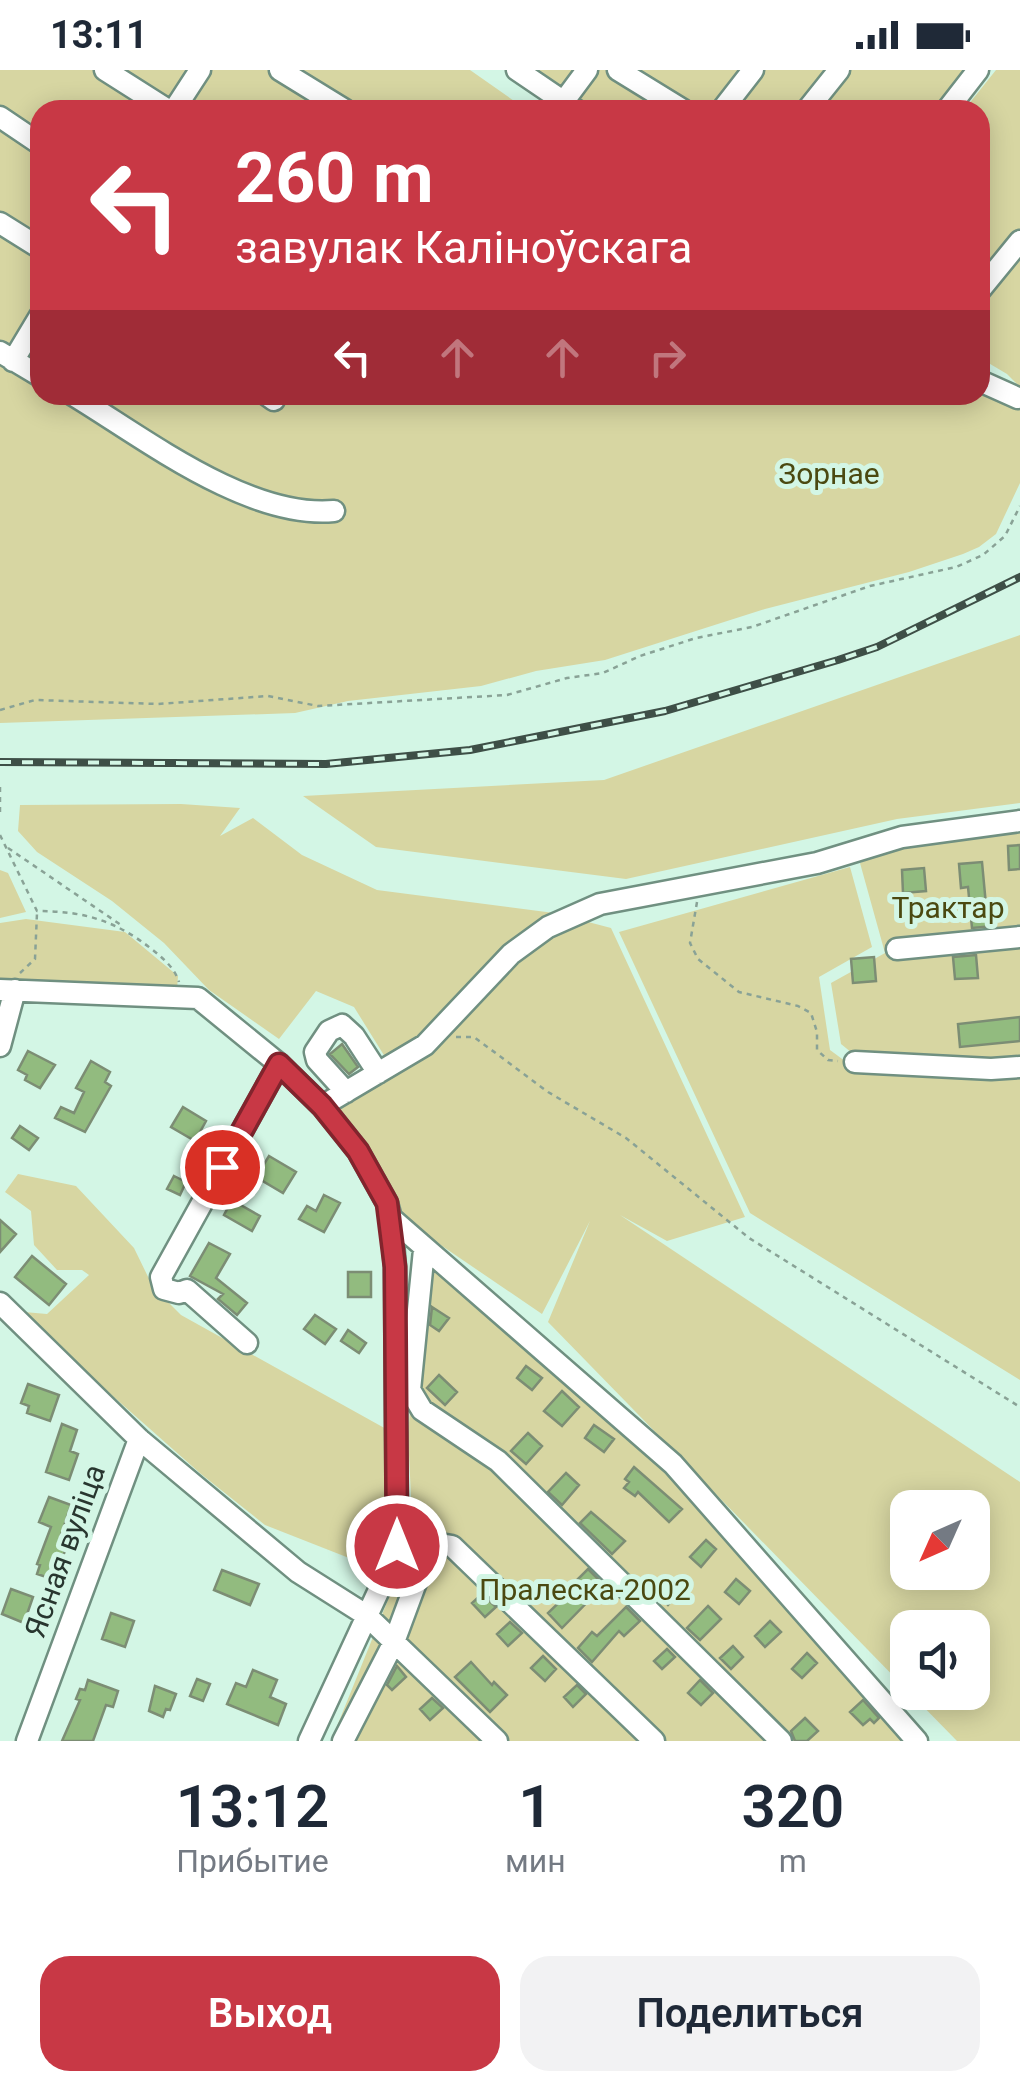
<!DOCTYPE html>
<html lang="ru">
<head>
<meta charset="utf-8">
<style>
	body { margin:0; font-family:Roboto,sans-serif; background:#f2f2f3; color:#1f2937; height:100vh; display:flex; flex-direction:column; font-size:38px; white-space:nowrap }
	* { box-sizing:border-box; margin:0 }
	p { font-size:32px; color:#747a83 }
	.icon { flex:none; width:55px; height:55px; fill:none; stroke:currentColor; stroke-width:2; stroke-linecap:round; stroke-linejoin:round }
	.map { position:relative; height:1671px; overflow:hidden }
	.drawer { display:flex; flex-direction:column; background:#fff; flex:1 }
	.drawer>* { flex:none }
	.hud { position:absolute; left:30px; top:30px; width:960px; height:305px; border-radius:30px; box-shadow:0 5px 25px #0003; background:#c83845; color:#fff; overflow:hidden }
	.needle { width:65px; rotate:225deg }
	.controls { position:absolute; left:890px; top:1420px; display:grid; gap:20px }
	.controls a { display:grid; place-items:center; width:100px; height:100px; border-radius:20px; background:#fff; box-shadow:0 5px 25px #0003; font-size:50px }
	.pin { position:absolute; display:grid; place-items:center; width:85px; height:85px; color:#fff; margin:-42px; border:5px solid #fff; border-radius:50%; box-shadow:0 2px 10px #0007 }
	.me { position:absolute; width:110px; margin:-55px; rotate:0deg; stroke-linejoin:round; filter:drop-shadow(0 0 8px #0008) }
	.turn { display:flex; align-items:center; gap:35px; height:210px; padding:0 40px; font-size:45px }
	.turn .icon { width:130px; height:130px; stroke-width:2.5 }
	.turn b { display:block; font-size:70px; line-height:85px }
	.lanes { display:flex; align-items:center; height:95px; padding:0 40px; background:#0003; justify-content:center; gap:50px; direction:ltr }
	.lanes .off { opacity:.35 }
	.eta { display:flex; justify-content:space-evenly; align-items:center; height:170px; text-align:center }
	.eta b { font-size:60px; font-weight:600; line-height:70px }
	.button { display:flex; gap:20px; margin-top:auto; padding:20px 40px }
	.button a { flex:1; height:115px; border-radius:30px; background:#c83845; color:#fff; font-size:40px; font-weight:600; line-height:115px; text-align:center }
	.button a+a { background:#f2f2f3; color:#1f2937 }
	.status { display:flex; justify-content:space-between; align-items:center; height:70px; padding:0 50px; background:#fff; direction:ltr }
	.status svg { height:28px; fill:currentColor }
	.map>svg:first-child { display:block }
	.green { fill:#d7d6a2; fill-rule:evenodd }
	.building { fill:#92bb7f; stroke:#7c8d74; stroke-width:2.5 }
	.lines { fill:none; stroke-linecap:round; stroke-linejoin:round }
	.minor-casing { stroke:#709081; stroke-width:25 }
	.path { stroke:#89a296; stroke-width:2.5; stroke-dasharray:5 5; stroke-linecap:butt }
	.minor { stroke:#fff; stroke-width:20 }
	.rail-casing { stroke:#3e4f47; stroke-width:8 }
	.rail { stroke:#d3f6e5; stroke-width:4; stroke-dasharray:11; stroke-linecap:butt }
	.route-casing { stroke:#82242d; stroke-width:25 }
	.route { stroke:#c83845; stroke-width:18 }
	.labels { text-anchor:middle; stroke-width:10; stroke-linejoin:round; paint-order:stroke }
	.park-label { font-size:30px; fill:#4b4911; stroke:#d3f6e5 }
	.street-label { font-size:30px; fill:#28362f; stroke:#d3f6e5 }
</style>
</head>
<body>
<div class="status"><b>13:11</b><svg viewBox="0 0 49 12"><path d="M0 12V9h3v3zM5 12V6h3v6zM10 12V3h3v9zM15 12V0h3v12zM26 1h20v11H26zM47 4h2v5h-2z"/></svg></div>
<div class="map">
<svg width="1020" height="1671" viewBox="0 0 1020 1671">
	<rect width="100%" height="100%" fill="#d3f6e5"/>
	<path class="green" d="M0,0H470L527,40H40V325H980V316L1020,337V413L996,464L979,477L963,484L909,502L765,539L605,590L536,601L481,616L348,631L295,643L0,653Z
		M527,0H966L934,40H587Z
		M996,0H1020V317L1007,304L980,288V40H964Z
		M1020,565V733L897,749L626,809L376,777L303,726L604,710Z
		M181,734L240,738L220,766L253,748L302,785L377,820L554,843L611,858L745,1147L667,1171L620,1145L1020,1412V1671H957L910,1623L972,1622V1558H908L907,1620L548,1252L590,1151L542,1244L401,1148L384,1106L336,1042L395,1003L354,937L316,921L279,969L209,920L164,873L112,831L37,782L18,761L20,735ZM908,1438H972V1502H908Z
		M1020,757V992L857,987L841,974L831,913L885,883L860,793L903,772Z
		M850,797L872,877L819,907L830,980L853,997L1020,1003V1310L750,1143L619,862Z
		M0,800L8,803L26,842L0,848Z
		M26,849L125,862L178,906L177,920L0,911V853Z
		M18,1104L76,1116L134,1178L153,1217L181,1245L388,1360L383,1480L349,1488L265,1455L201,1404L30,1253L24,1242L47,1244L89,1205L82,1200H57L34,1175L31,1141L5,1122Z
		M424,1180L673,1394L914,1671H331L413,1468L408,1364Z"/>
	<path class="building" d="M1020,775V799L1009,800L1008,776Z
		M982,792L986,835L993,834L994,856L972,858L968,817L961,818L959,794Z
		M924,798L926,821L903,823L902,800Z
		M976,885L978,908L955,909L953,887Z
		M874,887L876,911L853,913L851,889Z
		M1020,947V971L960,977L958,954Z
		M342,974L358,997L349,1004L330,984Z
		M28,981L55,995L40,1018L25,1010L27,1005L18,1000Z
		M91,991L110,1002L105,1012L111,1016L85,1062L55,1048L61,1037L74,1043L84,1022L76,1018Z
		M183,1037L206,1051L195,1071L171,1057Z
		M20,1056L38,1068L29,1080L12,1068Z
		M198,1085L209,1091L198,1113L186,1107Z
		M269,1086L296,1102L283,1123L256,1107Z
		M174,1106L186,1112L180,1125L167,1119Z
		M324,1125L340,1133L324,1162L299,1149L307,1136L316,1141Z
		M232,1130L260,1146L252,1161L224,1145Z
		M0,1150L16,1164L0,1182Z
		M209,1173L230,1184L216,1208L247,1233L237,1245L218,1229L223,1224L190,1206Z
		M32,1186L66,1214L49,1235L15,1207Z
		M348,1202H371V1227H348Z
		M432,1237L449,1248L439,1261L430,1255Z
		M315,1245L336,1259L325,1274L304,1259Z
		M348,1260L366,1273L359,1283L341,1271Z
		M526,1296L542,1308L532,1320L517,1308Z
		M439,1305L457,1322L445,1335L427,1318Z
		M28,1314L59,1325L50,1351L27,1343L29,1336L21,1333Z
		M562,1321L579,1337L562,1356L544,1341Z
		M62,1354L77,1360L70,1381L78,1384L69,1410L46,1402Z
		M594,1355L614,1369L604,1382L585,1368Z
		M528,1363L542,1376L526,1394L511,1381Z
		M634,1397L682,1439L669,1452L638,1422L635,1426L624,1418L629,1412L625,1409Z
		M566,1403L579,1415L562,1435L548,1422Z
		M49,1427L71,1435L58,1474L67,1477L52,1509L37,1504L40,1495L37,1494L51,1457L39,1452Z
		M591,1442L625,1471L612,1484L580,1453Z
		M706,1470L716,1479L701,1497L690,1487Z
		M588,1499L604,1515L562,1558L548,1543L574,1518L572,1515Z
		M222,1500L259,1514L250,1535L214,1520Z
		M736,1509L750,1521L739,1534L725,1522Z
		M670,1512L680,1522L668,1535L658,1524Z
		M11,1519L33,1527L24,1553L2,1544Z
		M482,1524L496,1537L485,1547L472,1533Z
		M708,1536L721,1549L700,1570L687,1558Z
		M626,1537L640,1551L624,1566L619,1561L592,1592L578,1578L592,1562L597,1566Z
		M111,1543L134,1551L125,1577L102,1569Z
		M770,1551L781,1562L765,1577L755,1566Z
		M510,1552L522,1563L508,1576L497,1564Z
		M733,1576L743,1587L731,1599L720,1588Z
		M667,1579L675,1587L662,1599L654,1591Z
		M807,1583L817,1593L802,1608L792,1599Z
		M543,1586L556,1599L545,1611L531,1598Z
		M471,1592L492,1615L494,1612L507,1625L490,1642L455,1607Z
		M397,1596L406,1607L392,1620L387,1615Z
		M253,1600L277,1610L270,1627L286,1634L278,1655L227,1634L236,1613L246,1617Z
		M197,1609L210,1614L203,1631L190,1626Z
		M88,1610L118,1621L113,1637L106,1635L93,1671H62L80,1630L76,1629L80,1619L85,1620Z
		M700,1610L713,1623L701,1635L688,1623Z
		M577,1615L586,1624L573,1637L564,1627Z
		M155,1616L176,1624L170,1640L166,1639L163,1647L149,1641Z
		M432,1628L443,1638L430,1650L420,1639Z
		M863,1630L879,1648L874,1653L870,1649L863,1655L850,1642Z
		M805,1648L818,1661L807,1671H795L791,1661Z"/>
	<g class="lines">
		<defs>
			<path id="minor" d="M105,0L168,40
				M280,0L345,40
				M517,0L576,40
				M618,0L683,40
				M564,31L587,0
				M174,40L200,0
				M722,40L753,0
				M807,40L839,0
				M947,40L978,0
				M0,47L40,74
				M0,153L40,178
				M980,220L1020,171
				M0,282L40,306
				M13,291L40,246
				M980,311L1018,328
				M73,325C144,368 248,449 334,441
				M267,325L274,330
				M897,879L1020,867
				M0,920L198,928L279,994L322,1036L358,1081L387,1133L391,1148L395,1197L397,1475L385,1507L309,1671
				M0,976L15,920
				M855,992L991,999L1020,997
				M346,1022L317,990L315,982L329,961L342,955L354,966L378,1003
				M322,1036L425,975L511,884L548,857L600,834L817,793L902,767L1020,751
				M391,1148L673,1394L917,1671
				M424,1180L410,1320L422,1340L498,1391L781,1671
				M0,1233L139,1369L298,1502L366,1545L497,1671
				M247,1273L187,1220L179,1223L164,1219L161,1207L279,994
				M27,1671L139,1369
				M343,1671L394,1572L427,1483L440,1474L452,1476L654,1671"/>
		</defs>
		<use href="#minor" class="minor-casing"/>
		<path class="path" d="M0,640L35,630L158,634L268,626L318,636L507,625L567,608L603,603L640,586L696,568L752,557L870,516L956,497L983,485L1005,466L1020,436
			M0,717V742
			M0,765L37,841C85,841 117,851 154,881C165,890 175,899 179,912
			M8,778L121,855
			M697,832L690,873L698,889L739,922L798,936L811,943L817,962V980L828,990L838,991
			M20,903L35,889L37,843
			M456,967H474L548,1022L626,1068L749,1168L1020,1337"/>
		<use href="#minor" class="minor"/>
		<defs>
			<path id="rail" d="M0,692L326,694L470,680L665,641L838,590L877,577L1020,507"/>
		</defs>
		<use href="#rail" class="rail-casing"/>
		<use href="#rail" class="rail"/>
	</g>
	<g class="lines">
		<defs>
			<path id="route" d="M222,1097L279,994L322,1036L358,1081L387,1133L395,1197L397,1476"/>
		</defs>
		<use href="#route" class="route-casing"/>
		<use href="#route" class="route"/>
	</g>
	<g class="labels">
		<g class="park-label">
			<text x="829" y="414">Зорнае</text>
			<text x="948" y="848">Трактар</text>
			<text x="585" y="1530">Пралеска-2002</text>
		</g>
		<g class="street-label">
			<text transform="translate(65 1481) rotate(-70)" y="10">Ясная вуліца</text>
		</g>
	</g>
</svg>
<div class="controls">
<a><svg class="needle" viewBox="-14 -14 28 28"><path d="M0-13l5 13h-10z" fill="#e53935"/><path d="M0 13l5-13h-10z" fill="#747a83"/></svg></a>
<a><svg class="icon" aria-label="sound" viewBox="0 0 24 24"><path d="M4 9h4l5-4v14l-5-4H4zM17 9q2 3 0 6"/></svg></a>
</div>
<div class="pin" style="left:222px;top:1097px;background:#d93025"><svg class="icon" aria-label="arrive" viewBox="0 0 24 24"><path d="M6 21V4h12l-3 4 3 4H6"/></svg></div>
<svg class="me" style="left:397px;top:1476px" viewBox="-20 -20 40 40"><circle r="17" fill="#c83845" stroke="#fff" stroke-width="3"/><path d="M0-11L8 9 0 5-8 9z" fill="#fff"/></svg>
<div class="hud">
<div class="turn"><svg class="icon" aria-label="left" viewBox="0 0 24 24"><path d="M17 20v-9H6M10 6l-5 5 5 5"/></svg><div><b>260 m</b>завулак Каліноўскага</div></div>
<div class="lanes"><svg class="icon" aria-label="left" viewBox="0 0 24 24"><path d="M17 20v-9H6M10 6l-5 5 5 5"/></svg><svg class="icon off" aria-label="ahead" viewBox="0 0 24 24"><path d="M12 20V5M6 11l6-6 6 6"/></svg><svg class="icon off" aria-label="ahead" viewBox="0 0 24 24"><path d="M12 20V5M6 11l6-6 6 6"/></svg><svg class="icon off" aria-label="right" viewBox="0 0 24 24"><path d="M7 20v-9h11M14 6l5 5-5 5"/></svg></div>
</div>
</div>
<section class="drawer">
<div class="eta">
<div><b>13:12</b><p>Прибытие</p></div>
<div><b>1</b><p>мин</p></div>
<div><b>320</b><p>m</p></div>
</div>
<div class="button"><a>Выход</a><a>Поделиться</a></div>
</section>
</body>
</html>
